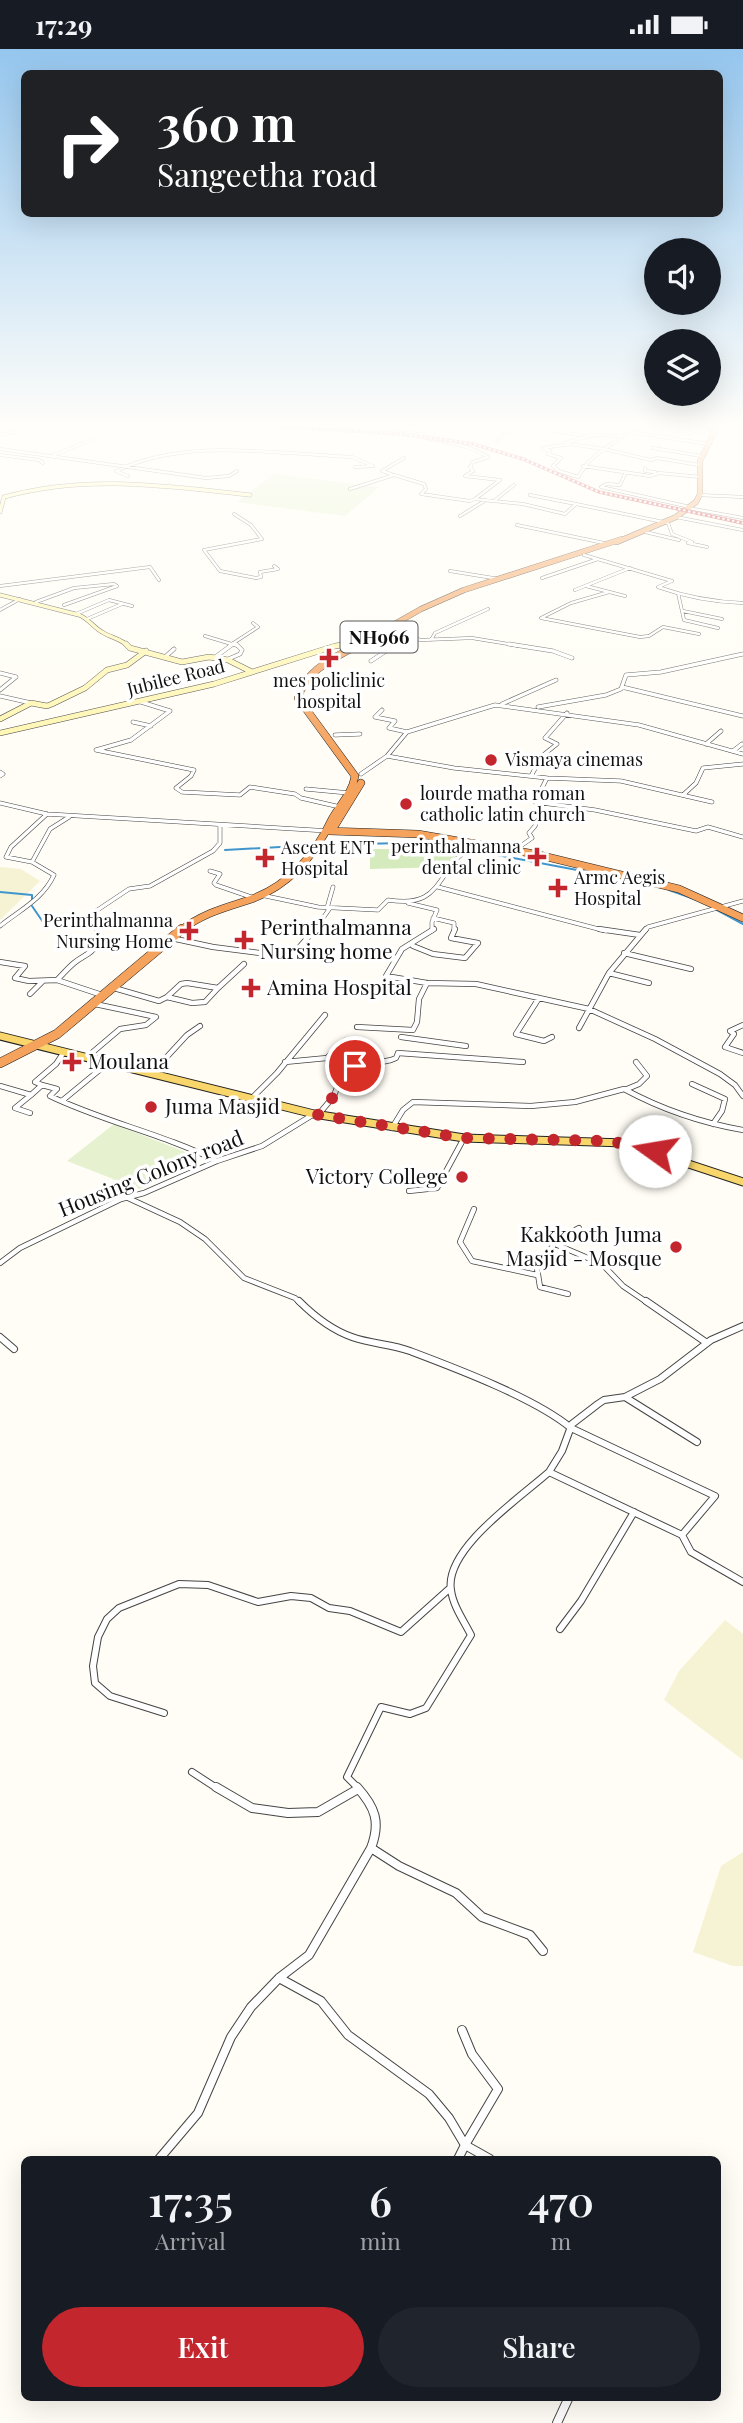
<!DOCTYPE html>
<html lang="en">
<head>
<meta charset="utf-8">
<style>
	body { margin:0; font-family:"Playfair Display",serif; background:#20242c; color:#f1f3f6; height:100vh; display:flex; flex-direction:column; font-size:26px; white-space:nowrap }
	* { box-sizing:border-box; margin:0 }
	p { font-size:23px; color:#9ea1a6 }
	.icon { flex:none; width:38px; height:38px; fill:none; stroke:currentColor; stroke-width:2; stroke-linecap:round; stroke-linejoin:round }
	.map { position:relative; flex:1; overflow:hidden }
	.sheet { position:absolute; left:21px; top:2107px; width:700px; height:245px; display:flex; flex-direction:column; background:#171b24; border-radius:10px; box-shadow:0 7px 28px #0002 }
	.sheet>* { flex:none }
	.hud { position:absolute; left:21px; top:21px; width:702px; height:147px; border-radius:10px; box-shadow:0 7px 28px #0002; background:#202124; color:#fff; overflow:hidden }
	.tools { position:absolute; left:644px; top:189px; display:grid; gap:14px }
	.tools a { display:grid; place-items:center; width:77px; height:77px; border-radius:50%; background:#171b24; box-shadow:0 7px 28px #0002; font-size:35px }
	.pin { position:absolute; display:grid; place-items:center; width:60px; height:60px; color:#fff; margin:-30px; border:4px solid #fff; border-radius:50%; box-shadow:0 2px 7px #0007 }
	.me { position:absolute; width:77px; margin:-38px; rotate:283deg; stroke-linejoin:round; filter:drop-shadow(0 0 5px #0008) }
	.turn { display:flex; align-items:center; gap:24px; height:147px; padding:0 21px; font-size:32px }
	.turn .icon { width:91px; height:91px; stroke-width:2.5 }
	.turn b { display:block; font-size:49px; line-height:60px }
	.eta { display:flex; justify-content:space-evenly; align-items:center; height:119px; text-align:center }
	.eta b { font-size:42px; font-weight:600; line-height:49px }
	.primary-button { display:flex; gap:14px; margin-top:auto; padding:14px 21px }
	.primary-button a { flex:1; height:80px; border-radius:42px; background:#c4262e; color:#fff; font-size:28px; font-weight:600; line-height:80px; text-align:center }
	.primary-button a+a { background:#20242c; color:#f1f3f6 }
	.status { display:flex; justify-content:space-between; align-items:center; height:49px; padding:0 35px; background:#171b24; direction:ltr }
	.status svg { height:19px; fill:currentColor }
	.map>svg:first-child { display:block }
	.farmland { fill:#f6f3d4 }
	.green { fill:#d5ebbd }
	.pitch { fill:#e6f2cf }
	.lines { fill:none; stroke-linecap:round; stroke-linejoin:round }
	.stream { stroke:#3f96cf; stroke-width:2 }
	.street-far4-casing { stroke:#444; stroke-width:3.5 }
	.street-far3-casing { stroke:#444; stroke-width:4.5 }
	.street-far2-casing { stroke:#444; stroke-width:6 }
	.street-far1-casing { stroke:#444; stroke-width:8 }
	.street-casing { stroke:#444; stroke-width:10 }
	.secondary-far1-casing { stroke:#333; stroke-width:4.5 }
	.secondary-casing { stroke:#333; stroke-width:6 }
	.primary-casing { stroke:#222; stroke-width:9 }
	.highway-far2-casing { stroke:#222; stroke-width:6 }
	.highway-far1-casing { stroke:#222; stroke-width:8 }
	.highway-casing { stroke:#222; stroke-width:10 }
	.street-far4 { stroke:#fff; stroke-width:2.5 }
	.street-far3 { stroke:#fff; stroke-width:3.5 }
	.street-far2 { stroke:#fff; stroke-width:4.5 }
	.street-far1 { stroke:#fff; stroke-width:6 }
	.street { stroke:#fff; stroke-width:8 }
	.secondary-far1 { stroke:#fff6b0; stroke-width:3.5 }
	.secondary { stroke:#fff6b0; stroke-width:5 }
	.primary { stroke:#f9d66b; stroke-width:7 }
	.highway-far2 { stroke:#f5a25d; stroke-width:5 }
	.highway-far1 { stroke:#f5a25d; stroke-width:7 }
	.highway { stroke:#f5a25d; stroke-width:9 }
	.rail-casing { stroke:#c4262e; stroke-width:3.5 }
	.rail { stroke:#fff; stroke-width:2; stroke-dasharray:2.5; stroke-linecap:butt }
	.route { stroke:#c4262e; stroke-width:12; stroke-dasharray:0 21.6 }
	.poi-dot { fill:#c4262e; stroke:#fff; stroke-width:2.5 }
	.labels { text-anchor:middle; stroke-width:7; stroke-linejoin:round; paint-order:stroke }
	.far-street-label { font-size:18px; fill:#111; stroke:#fff }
	.far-poi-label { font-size:18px; fill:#111; stroke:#fff; text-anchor:start }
	.shield { fill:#fff; stroke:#585858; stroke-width:2 }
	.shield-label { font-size:19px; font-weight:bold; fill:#111 }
	.poi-label { font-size:21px; fill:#111; stroke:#fff; text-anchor:start }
	.street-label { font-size:21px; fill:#111; stroke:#fff }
</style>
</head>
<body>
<div class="status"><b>17:29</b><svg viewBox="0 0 49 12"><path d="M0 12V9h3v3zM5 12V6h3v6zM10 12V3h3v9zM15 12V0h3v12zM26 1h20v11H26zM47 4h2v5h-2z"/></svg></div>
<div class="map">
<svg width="743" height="2374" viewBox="0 0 743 2374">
	<rect width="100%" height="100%" fill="#fffdf5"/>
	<path class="farmland" d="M0,818L21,820L40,832L0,871Z
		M725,1571L743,1585V1711L664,1651L679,1622Z
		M743,1803V1917H733L693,1903L721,1817Z"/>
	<path class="green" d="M370,800H452L461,802L448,818L370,820Z"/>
	<path class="pitch" d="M274,425L379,438L345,467L237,453Z
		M114,1075L188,1104L152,1135L139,1140L67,1112Z"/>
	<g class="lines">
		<path class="stream" d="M321,796L402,794L465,800
			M225,801L315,796
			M471,801L630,831
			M669,841L697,851
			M0,843L32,846V850
			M32,857L45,876
			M717,861L743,875"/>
		<defs>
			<path id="street-far4" d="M336,377L428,386
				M523,377L581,386
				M630,383L709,395
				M0,386L40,377
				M426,389C448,393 469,396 488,408L473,413L470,418L473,422L465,427L500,431
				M498,392L502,386L517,377
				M565,394L593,386L624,387
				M570,395L604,400L588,413L578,428L559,422L553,417L561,409L548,405L550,402L543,399Z
				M653,399L702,407
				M0,400L206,429L229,427L237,422
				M604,400L651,411L657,409L699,416
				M604,400L638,377
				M0,406L39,411L43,414
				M54,406L124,377
				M583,417L650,427L659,424L701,428
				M645,419V422L655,423
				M626,423L620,436L606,435L601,438L690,458
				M391,425L382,422L404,409
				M128,427L116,422C188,388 275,405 352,408L373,417L355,418
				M350,440L394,426L424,435L426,440L421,445L470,452L475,450L523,455L565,465L576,455L668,474L672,485L692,493
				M530,446L576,455
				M699,446L743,448
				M475,450L500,431
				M494,452L514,436
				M688,459L743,469
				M234,465L251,476L262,490L204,501L220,522L256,529L261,528L260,523L278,520L274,517
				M460,467L486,451
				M676,468L743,481
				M517,476L604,494
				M641,482L679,491
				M688,494L707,498
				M584,506L672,532L658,538C686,548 714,553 743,554
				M450,522L499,530
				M542,529L598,510
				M0,537L150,518L159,531
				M586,537L625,547
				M575,541L630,519
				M609,543L571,554L541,569L640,588L649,587L663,578L699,585
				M678,544L684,571L718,579
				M36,553L74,539L114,535L117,537L64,556
				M0,561L20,550
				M683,562L722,570
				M76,565L109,551L132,557
				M87,570L122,555
				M388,583L421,591L472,589L520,597
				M205,587L238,597
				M373,591L383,597
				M431,591L435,584L488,560
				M229,597L258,578L253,574"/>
			<path id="street-far3" d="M509,595L553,602L572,609
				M165,608L174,600
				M214,609L233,595
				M226,611L240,605L242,601L236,595
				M371,612L389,600L380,595
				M0,624L16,628L0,641
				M622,638L743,667
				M0,647L31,654
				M141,653L170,662L131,691L96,701L194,721L191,727L176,739L182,743L240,746L250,738L295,745L301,749L340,758
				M502,655L556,631
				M538,658L606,646L621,640L626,626L661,623L743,605
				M382,661L375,668L395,672L389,679L407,683L387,707
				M133,673L151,677
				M407,683L495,656L639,676L743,705
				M335,686L360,685
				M706,695L721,682
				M733,702L742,695
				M0,723L3,725L0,727
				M361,725L387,707L454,719L547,729L535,753L595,761L696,782L708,778L743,788
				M531,727L542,707L557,695L545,689L567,664
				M547,729L621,732L712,753
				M306,740L349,744
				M683,746L696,734L703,719L743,715
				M0,754L47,765L329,782
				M47,765L11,798L6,808L32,813L50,780L69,768
				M515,801L532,789L529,784L535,777L542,754
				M210,822L220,825L214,834L216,836L251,848
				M438,838L606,882
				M261,846L318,858L378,861L388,851C429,857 432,843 454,813C459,806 468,801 475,795
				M408,854L437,861L432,873V882
				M327,859L333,838
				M433,869L454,874V882
				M0,877C20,861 43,850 54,826L32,813
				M97,882L96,862L129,840L150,837L213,802L220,794V776
				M314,882L330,859
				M645,882L648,878L743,852"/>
			<path id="street-far2" d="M434,880L402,900L386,927L427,934L476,935L589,960L655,990L720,1025L735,1036L743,1047
				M599,880L640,886
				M171,889L213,898L291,908L315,880
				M413,897L433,905L465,909L478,894L451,889L455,880
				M624,904L691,920
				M0,913L25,917L15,929L29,932L57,931C62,926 68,919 74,914C89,902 99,905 97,880
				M609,924L649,934
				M57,931L102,946
				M187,934L218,939L205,953L192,954L167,948L181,935Z
				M114,939L159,952L167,948
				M218,939L244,915
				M30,945L43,932
				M539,949L516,985L544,992L552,988
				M743,976L730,982L734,985L725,998L743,1004
				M357,978L413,981L417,973L419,950L427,934
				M579,979L609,924L646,880
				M401,988L466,997
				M398,1004L523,1013
				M87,1008L120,980L146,976L156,968L95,955
				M285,1013L327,1009L345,992
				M151,1025L187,986L200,977
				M692,1035L725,1050L722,1062L713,1075
				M42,1036L57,1040L50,1047C104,1073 163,1085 217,1112
				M0,1037L31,1046L42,1036L35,1033L56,1015L64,1003
				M627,1040L639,1035L647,1027L636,1013
				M251,1050L277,1024L325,966
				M63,1051L108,1014
				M30,1064L15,1059L31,1046
				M318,1066L334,1047L343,1021L391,1011L396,1009L398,1004
				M392,1079L403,1061L413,1053L531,1057L575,1053L624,1040C661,1060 702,1074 743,1081
				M409,1142L437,1139L464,1089
				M128,1149L180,1173L205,1190L244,1229L295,1249L300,1254
				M474,1160L460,1193L472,1212L537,1226
				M555,1195L602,1215L623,1237L648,1254
				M0,1214L20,1199L121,1150L144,1144L217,1112L262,1097L314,1065
				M568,1245L540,1238L537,1219L557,1191L579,1179"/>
			<path id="street-far1" d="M299,1252C314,1267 332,1281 352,1288C371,1295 392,1295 410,1302C455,1319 535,1349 571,1379L715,1447L682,1486
				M646,1252L707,1294
				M0,1288L14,1300
				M625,1348L697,1393
				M682,1486L549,1423L562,1402L572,1375L598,1355L604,1351L625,1348L660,1330L711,1291L743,1277
				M682,1486L691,1503L743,1533
				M560,1580L581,1552L634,1463
				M164,1664L110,1647L95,1634L93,1617L98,1588L107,1570L119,1559L179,1535L208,1536L258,1553L291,1547L311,1549L329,1559L350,1562L401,1583L449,1540
				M192,1723L218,1740
				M359,1740L347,1728L381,1658L410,1665L426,1659L471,1586C464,1572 453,1557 451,1541C444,1500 521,1448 549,1423"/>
			<path id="street" d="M216,1738L252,1759L288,1764L318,1763L358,1740
				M357,1738C375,1758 381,1773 371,1799L399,1817L456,1844L482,1868L530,1886L543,1902
				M279,1929L321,1952L348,1986L429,2045L449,2069L465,2096
				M462,1981L472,2005L498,2040L465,2096
				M159,2110L198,2064L231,1988L251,1958L279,1929L309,1906L371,1799
				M458,2110L465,2096L490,2110
				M557,2374L569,2348"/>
			<path id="secondary-far1" d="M0,463L4,448C87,425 166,437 250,446
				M0,546L79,566C89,570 93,578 102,583C111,589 120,589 128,597
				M337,597L357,594"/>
			<path id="secondary" d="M126,595L130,599L182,613L209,608L228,611L252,623
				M0,670L31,654L47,657L52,655L85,639L107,621L127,616L146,602
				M0,684L214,635L335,597L350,595"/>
			<path id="primary" d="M0,987L314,1065L464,1089L625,1094L743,1133"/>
			<path id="highway-far2" d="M617,493L676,468L696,453L700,445V412L714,384L709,377
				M356,597L421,560L464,541L622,490"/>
			<path id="highway-far1" d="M334,778L361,734
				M329,782L418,785L535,805L679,840L743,869
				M180,882C201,865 224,859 249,851C289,837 315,806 332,770C340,755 352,745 355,727L298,649C306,620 335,609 359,595"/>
			<path id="highway" d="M0,1014L57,985L182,880"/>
		</defs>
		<use href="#street-far4" class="street-far4-casing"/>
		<use href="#street-far3" class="street-far3-casing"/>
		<use href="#street-far2" class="street-far2-casing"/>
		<use href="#street-far1" class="street-far1-casing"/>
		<use href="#street" class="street-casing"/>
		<use href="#secondary-far1" class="secondary-far1-casing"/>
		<use href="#secondary" class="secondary-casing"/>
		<use href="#primary" class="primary-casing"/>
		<use href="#highway-far2" class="highway-far2-casing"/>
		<use href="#highway-far1" class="highway-far1-casing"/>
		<use href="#highway" class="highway-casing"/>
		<use href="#street-far4" class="street-far4"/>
		<use href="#street-far3" class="street-far3"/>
		<use href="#street-far2" class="street-far2"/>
		<use href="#street-far1" class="street-far1"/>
		<use href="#street" class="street"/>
		<use href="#secondary-far1" class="secondary-far1"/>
		<use href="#secondary" class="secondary"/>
		<use href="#primary" class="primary"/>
		<use href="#highway-far2" class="highway-far2"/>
		<use href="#highway-far1" class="highway-far1"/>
		<use href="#highway" class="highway"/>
		<defs>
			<path id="rail" d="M275,377L403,385L473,395L523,410L599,443L743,474"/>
		</defs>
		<use href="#rail" class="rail-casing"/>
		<use href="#rail" class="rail"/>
	</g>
	<linearGradient id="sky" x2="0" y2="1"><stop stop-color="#95c6ee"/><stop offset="0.53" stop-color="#fffefa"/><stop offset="1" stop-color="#fffefa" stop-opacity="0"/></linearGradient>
	<rect width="743" height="710" fill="url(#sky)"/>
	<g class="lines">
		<path class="route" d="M355,1017L343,1021L334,1047L318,1066L464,1089L610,1092L655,1102"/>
	</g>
	<g class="poi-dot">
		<path d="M325.5 598.5h7v7h7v7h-7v7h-7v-7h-7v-7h7z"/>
		<circle cx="491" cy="711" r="7"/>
		<circle cx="406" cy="755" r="7"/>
		<path d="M533.5 797.5h7v7h7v7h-7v7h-7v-7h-7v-7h7z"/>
		<path d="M261.5 798.5h7v7h7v7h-7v7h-7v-7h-7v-7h7z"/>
		<path d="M554.5 828.5h7v7h7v7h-7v7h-7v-7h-7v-7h7z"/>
		<path d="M185.5 871.5h7v7h7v7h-7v7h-7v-7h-7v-7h7z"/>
		<path d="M240.5 880.5h7v7h7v7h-7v7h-7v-7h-7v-7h7z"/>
		<path d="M247.5 928.5h7v7h7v7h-7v7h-7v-7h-7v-7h7z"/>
		<path d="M68.5 1002.5h7v7h7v7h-7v7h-7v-7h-7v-7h7z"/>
		<circle cx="151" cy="1058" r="7"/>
		<circle cx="462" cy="1128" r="7"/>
		<circle cx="676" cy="1198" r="7"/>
	</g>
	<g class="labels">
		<g class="far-street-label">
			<text transform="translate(176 629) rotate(-14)" y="6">Jubilee Road</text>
		</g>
		<g class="far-poi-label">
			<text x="329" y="638" text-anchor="middle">mes policlinic<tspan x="329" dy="21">hospital</tspan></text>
			<text x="505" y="717">Vismaya cinemas</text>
			<text x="420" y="751">lourde matha roman<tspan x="420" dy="21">catholic latin church</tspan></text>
			<text x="521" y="804" text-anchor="end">perinthalmanna<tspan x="521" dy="21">dental clinic</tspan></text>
			<text x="281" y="805">Ascent ENT<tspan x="281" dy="21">Hospital</tspan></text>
			<text x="574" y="835">Armc Aegis<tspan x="574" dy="21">Hospital</tspan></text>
			<text x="173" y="878" text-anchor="end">Perinthalmanna<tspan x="173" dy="21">Nursing Home</tspan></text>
		</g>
		<rect class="shield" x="340.5" y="572.5" width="77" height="31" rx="5"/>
		<g class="shield-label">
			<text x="379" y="595">NH966</text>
		</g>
		<g class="poi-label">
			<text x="260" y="886">Perinthalmanna<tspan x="260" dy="24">Nursing home</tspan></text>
			<text x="267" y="946">Amina Hospital</text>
			<text x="88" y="1020">Moulana</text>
			<text x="165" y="1065">Juma Masjid</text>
			<text x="448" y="1135" text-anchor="end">Victory College</text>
			<text x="662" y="1193" text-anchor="end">Kakkooth Juma<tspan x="662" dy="24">Masjid - Mosque</tspan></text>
		</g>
		<g class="street-label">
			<text transform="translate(151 1125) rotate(-22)" y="7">Housing Colony road</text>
		</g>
	</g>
</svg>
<div class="tools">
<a><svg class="icon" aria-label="sound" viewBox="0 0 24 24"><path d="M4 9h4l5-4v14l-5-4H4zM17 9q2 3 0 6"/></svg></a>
<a><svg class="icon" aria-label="layers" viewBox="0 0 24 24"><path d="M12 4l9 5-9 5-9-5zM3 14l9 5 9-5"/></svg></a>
</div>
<div class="pin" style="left:355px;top:1017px;background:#d93025"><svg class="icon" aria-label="arrive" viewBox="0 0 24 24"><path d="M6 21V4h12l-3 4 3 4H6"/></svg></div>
<svg class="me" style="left:655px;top:1102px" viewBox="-20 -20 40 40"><circle r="19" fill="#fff"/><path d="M0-13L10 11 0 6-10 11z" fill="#c4262e"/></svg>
<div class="hud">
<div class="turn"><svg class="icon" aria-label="right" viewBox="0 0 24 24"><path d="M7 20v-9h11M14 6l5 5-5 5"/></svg><div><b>360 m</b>Sangeetha road</div></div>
</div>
<section class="sheet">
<div class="eta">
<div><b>17:35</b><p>Arrival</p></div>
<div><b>6</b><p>min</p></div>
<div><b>470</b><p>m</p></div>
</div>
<div class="primary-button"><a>Exit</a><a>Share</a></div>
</section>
</div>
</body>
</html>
